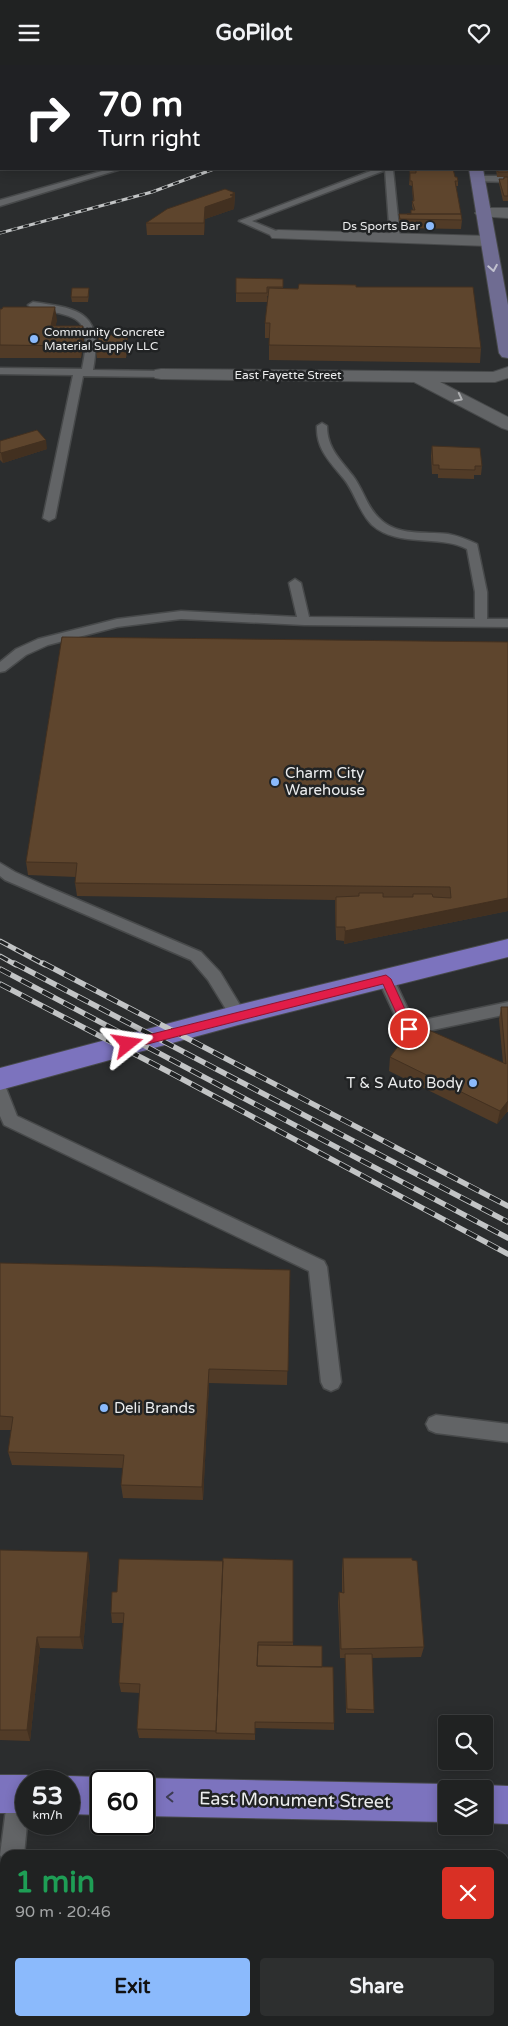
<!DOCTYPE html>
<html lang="en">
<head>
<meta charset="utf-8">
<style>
	body { margin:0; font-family:"Varela Round",sans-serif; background:#2d2f2f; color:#f1f3f6; height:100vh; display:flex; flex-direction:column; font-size:19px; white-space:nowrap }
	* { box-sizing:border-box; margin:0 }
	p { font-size:16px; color:#a2a4a5 }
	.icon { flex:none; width:28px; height:28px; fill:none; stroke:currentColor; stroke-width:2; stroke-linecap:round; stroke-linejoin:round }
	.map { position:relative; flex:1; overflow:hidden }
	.side { position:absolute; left:0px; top:1785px; width:509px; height:176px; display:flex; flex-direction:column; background:#202222; border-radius:15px 15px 0 0; box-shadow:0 2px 12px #0003,0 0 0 1px #3d3f40 }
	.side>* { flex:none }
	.hud { position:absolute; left:0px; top:0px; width:509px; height:105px; box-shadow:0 2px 12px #0003,0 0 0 1px #3d3f40; background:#202124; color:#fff; overflow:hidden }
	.buttons { position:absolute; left:438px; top:1650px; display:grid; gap:10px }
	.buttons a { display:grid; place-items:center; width:55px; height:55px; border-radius:5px; background:#202222; box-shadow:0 2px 12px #0003,0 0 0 1px #3d3f40; font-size:25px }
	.speed { position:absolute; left:15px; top:1705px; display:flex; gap:10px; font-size:25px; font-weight:700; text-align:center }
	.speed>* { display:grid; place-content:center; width:65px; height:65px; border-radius:50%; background:#202222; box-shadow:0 2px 12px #0003,0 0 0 1px #3d3f40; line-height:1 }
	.speed small { font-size:12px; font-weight:400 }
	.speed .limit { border:2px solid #111; border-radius:8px; background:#fff; color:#111 }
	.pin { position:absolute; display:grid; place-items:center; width:42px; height:42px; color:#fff; margin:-21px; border:2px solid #fff; border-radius:50%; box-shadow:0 1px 5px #0007 }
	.me { position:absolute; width:55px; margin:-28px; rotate:75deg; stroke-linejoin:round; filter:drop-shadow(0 0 4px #0008) }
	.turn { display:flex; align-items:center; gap:18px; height:105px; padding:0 15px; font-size:22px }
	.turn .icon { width:65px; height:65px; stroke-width:2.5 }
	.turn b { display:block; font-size:35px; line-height:42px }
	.round { display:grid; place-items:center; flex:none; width:52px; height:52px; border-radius:5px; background:#2d2f2f }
	.summary { display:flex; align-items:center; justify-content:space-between; height:85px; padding:0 15px }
	h1 { font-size:30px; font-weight:800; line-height:38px; color:#1e9e55 }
	.primary-button { display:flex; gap:10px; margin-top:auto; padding:10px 15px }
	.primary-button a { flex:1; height:58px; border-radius:5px; background:#8bbafc; color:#111; font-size:20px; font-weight:800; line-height:58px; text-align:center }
	.primary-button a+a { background:#2d2f2f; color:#f1f3f6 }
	header { display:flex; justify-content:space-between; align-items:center; height:65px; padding:0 15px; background:#202222; font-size:22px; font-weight:800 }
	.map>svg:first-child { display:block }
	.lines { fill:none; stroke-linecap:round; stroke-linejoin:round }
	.lane-casing { stroke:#47494a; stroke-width:3 }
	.street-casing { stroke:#47494a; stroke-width:2 }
	.secondary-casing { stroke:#47494a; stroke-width:2 }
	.primary-casing { stroke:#47494a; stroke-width:2 }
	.lane { fill:#626466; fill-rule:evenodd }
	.street { fill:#626466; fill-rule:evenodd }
	.secondary { fill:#6f6c92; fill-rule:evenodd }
	.primary { fill:#7c73be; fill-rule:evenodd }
	.rail-far2-casing { stroke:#c2c4c5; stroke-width:3 }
	.rail-far1-casing { stroke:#c2c4c5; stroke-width:5 }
	.rail-casing { stroke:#c2c4c5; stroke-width:5.5 }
	.rail-far2 { stroke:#212324; stroke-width:2; stroke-dasharray:6; stroke-linecap:butt }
	.rail-far1 { stroke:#212324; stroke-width:3; stroke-dasharray:9; stroke-linecap:butt }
	.rail { stroke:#212324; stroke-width:4; stroke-dasharray:12; stroke-linecap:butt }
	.wall { fill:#513b27 }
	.shaded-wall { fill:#423020 }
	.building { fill:#5e452d; stroke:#423020 }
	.oneway { stroke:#c0c0ce }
	.oneway2 { stroke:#aeafb1 }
	.oneway3 { stroke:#3c3b52 }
	.route { fill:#e11d48; stroke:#92132f }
	.poi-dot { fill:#8bbafc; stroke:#212324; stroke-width:2 }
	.labels { text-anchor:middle; stroke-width:5; stroke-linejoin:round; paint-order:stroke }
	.far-poi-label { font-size:12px; fill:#ecedee; stroke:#212324; text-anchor:end }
	.far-street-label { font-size:12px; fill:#ecedee; stroke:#212324 }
	.poi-label { font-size:15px; fill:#ecedee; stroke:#212324; text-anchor:start }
	.near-street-label { font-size:18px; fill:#ecedee; stroke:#212324 }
</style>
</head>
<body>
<header><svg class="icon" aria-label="menu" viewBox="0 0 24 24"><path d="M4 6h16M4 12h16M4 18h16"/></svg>GoPilot<svg class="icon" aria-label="heart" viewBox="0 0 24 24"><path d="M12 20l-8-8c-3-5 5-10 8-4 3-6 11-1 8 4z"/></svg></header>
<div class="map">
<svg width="508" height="1961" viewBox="0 0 508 1961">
	<rect width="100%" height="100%" fill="#2b2d2e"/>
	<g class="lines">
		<defs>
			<path id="lane" d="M247,0H255V1H247Z
				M376,0H384V1H376Z
				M0,35H1V39H0Z
				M109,104H121L0,141V135Z
				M376,104L383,106L252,156L281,168V172H275L239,156Z
				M385,104H393L400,173L395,176L390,173Z
				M477,111H508V117L474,116L473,114Z
				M33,237C83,244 103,248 93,305L161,306L166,309L161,312L83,311L55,453L49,456L43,453L73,310L0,309V303L82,304C94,247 76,253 30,242L28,240Z
				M322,358L327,361C327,383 340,394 353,411C363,424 367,442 379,453C397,472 425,466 448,469C459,471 468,475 477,479L487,527V554H508V562L304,560L181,554L117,562L48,580L26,590L5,606L0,607V597L16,584L38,574L117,554L181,546L297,552L289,518L295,514L301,518L309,552L475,554V527L467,484C438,469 398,483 372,460C359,447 355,428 344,414C330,397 316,384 317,361Z
				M0,798L15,807L48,822L201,887L220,907L246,950L244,954L238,956L232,954L208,915L191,895L5,815L0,811Z
				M386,908L392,910L414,957L508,937V949L409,970L403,968L378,914L380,910Z
				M0,1021L6,1023L17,1051L324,1196L327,1202L341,1317L338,1323L331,1326L324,1323L321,1317L309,1206L4,1060L0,1051Z
				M436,1350L508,1359V1377L436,1368L429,1365L426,1359L429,1353Z
				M19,1718L26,1721L27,1759L24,1790H5V1799L0,1790L8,1729L11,1721Z"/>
			<path id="street" d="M483,143H508V153L478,151L475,148L478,145Z
				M278,165L488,171L494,173L496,176L494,179L488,181L272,173L270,170L272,167Z
				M508,302V313L495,317H440L508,352V365L502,363L414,317L161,314L155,313L152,309L155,305L161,304L493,307Z"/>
			<path id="secondary" d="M450,0H464L465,1H451Z
				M469,104H483L508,240V293L502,292L499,288Z"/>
			<path id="primary" d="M508,874V892L238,960L0,1025V1003L238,940Z
				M0,1710H26L40,1715L26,1716V1748H0Z
				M69,1711L101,1712L112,1716H101V1750L69,1749V1716H56Z
				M144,1713L446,1719L458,1724H446V1757L144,1751V1716H135Z
				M484,1720L508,1721V1759L484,1758V1724H474Z
				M0,1806H5V1846H0Z
				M504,1818H508V1858H504Z"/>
		</defs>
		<use href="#lane" class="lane-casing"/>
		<use href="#street" class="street-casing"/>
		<use href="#secondary" class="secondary-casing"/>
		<use href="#primary" class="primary-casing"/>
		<use href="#lane" class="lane"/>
		<use href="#street" class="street"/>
		<use href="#secondary" class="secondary"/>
		<use href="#primary" class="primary"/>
		<defs>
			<path id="rail-far2" d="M0,168L152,127L214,104"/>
			<path id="rail-far1" d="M0,876L45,900
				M0,891L16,900"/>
			<path id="rail" d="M14,898L508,1157
				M43,898L508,1141
				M0,904L508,1173
				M0,919L169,1007L508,1189"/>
		</defs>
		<use href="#rail-far2" class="rail-far2-casing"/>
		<use href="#rail-far1" class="rail-far1-casing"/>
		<use href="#rail" class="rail-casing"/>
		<use href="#rail-far2" class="rail-far2"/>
		<use href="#rail-far1" class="rail-far1"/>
		<use href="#rail" class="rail"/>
	</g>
	<path class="wall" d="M508,57V112H497L496,104H508Z
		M409,104H453L455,112L458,116V121H456L462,155L461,164L399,163V149H411V145H413L412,141V136H413L412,121L409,120L410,109Z
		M504,112H508V136H503L499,118V114H503Z
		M235,128L234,144L205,154L204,170H147L146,158Z
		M236,213L283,214V224L356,222L481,283L480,298L269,295V273H265V258L268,231H267V237H236Z
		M89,228L88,237H72L71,232Z
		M0,244L57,255L55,261H83L84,274L81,293H0Z
		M128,279L126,293H97L96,284Z
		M0,376L47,384L3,398L0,395Z
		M432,381L482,401L481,410H474V414L438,413V409H432L431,391Z
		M62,572L508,846L344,879V876L336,875L335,845V835L77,831L75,818L76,812L28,810L26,797Z
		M501,942H508V1047H507L497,1059L389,1006L390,992L503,998L499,955Z
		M0,1198L290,1205L287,1320L209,1318L203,1435L123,1433L121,1420L123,1403L12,1400L8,1387L11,1365H0Z
		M0,1485L90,1499L83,1584L40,1583L30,1676L0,1675Z
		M343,1493L424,1582L421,1592L372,1593L374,1645V1648H346L345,1593H340L338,1537L339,1527L342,1528V1504Z
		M293,1495V1580L322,1602L334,1658V1665L255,1663V1675L139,1673L137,1664L140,1628L121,1627L119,1618L123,1558H112L111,1548L117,1527L223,1496Z"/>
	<path class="shaded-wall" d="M235,128L234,144L205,154L204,170V158L205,142Z
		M55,242L57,255L53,274L51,261Z
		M83,261L84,274L81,293L80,281Z
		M128,270V279L126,293V284Z
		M46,375L47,384L3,398L1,388Z
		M508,833V846L344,879L345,866Z
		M508,1036L507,1047L497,1059L500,1046Z
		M209,1304V1318L203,1435L202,1422Z
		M88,1487L90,1499L83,1584L80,1572Z
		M37,1572L40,1583L30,1676L27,1665Z"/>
	<path class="building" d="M323,0H377V1H323Z
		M409,0H439V1H409Z
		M474,0H508V1H474Z
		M508,57V107H498L497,104H508Z
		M410,104H453L455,112H457L458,116H455L461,149H407H411V145H415L412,136H414L412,116H410V108H416V104Z
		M504,112H508V131H504L499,114H504Z
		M225,124L235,128L230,130L234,132L205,142L204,158H146L167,144Z
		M399,149H461L462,155L400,154Z
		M236,213L283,214V222H267V228H236Z
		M299,219L356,220V222H473L481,283L269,280L270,258H265L269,223L298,224Z
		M72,223H89L88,232H71Z
		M3,242H55L51,261H83L80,281L0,280V244H2Z
		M99,270H128L126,284H96Z
		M37,365L46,375L1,388L0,387V376Z
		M432,381L480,383L482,401H475V405L439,404V400H433Z
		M62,572L508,577V833L345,866V862H336V832L359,831V828H383V832H413V829H432L433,832L451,833L450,822L75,818L77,798L26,797Z
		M501,942H508V1036L500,1046L390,992L415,959L506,999Z
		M0,1198L290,1205L288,1306L209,1304L202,1422L121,1420L124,1390L8,1387L13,1352L0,1351Z
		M0,1485L88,1487L80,1572H37L27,1665H0Z
		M223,1493L293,1495V1577H258L257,1601L333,1602L334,1658L255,1657V1669L216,1668Z
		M343,1493H412V1495L417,1496L424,1582L341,1584L339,1527L344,1528Z
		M119,1494L223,1496L216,1666L137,1664L140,1619L119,1618L124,1548H111L112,1527H117Z
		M258,1580L322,1581V1602L257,1601Z
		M345,1589H372L374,1645L347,1644Z
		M0,1901H5V1956H504V1911H508V1961H0Z"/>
	<defs><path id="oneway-chevron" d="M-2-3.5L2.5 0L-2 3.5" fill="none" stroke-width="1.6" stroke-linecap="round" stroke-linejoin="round" transform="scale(1.25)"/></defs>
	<use class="oneway" href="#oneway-chevron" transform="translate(493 203) rotate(80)"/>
	<use class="oneway2" href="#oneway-chevron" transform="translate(459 333) rotate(27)"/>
	<use class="oneway3" href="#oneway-chevron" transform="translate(170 1732) rotate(-179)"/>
	<path class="route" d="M386,910L391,914L414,964L413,967H405L383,919L128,984L122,979L128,975Z"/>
	<g class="poi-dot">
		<circle cx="430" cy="161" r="5"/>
		<circle cx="34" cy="274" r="5"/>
		<circle cx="275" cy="717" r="5"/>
		<circle cx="473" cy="1018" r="5"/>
		<circle cx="104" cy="1343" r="5"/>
	</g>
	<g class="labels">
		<g class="far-poi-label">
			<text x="420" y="165">Ds Sports Bar</text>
			<text x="44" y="271" text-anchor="start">Community Concrete<tspan x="44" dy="14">Material Supply LLC</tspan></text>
		</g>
		<g class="far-street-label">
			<text x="288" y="314">East Fayette Street</text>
		</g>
		<g class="poi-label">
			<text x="285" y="713">Charm City<tspan x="285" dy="17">Warehouse</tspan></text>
			<text x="463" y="1023" text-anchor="end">T &amp; S Auto Body</text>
			<text x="114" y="1348">Deli Brands</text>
		</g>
		<g class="near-street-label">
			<text transform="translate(295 1735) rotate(1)" y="6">East Monument Street</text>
		</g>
	</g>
</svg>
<div class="buttons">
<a><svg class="icon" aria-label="search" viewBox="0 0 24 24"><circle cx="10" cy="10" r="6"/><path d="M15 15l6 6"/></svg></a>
<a><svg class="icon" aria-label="layers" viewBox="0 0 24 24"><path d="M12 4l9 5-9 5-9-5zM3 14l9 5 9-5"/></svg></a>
</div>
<div class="speed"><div>53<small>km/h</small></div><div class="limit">60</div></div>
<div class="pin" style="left:409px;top:964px;background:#d93025"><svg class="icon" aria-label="arrive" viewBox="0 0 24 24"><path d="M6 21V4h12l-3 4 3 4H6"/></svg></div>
<svg class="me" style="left:128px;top:979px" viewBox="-20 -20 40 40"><path d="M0-17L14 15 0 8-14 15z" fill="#e11d48" stroke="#fff" stroke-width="4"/></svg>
<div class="hud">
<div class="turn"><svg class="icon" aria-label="right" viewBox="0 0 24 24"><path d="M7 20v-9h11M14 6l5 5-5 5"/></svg><div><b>70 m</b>Turn right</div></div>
</div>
<section class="side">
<div class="summary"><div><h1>1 min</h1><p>90 m · 20:46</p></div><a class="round" style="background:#d93025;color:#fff"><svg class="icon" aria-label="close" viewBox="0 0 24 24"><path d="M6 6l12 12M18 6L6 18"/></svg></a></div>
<div class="primary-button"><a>Exit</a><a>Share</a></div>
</section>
</div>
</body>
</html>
